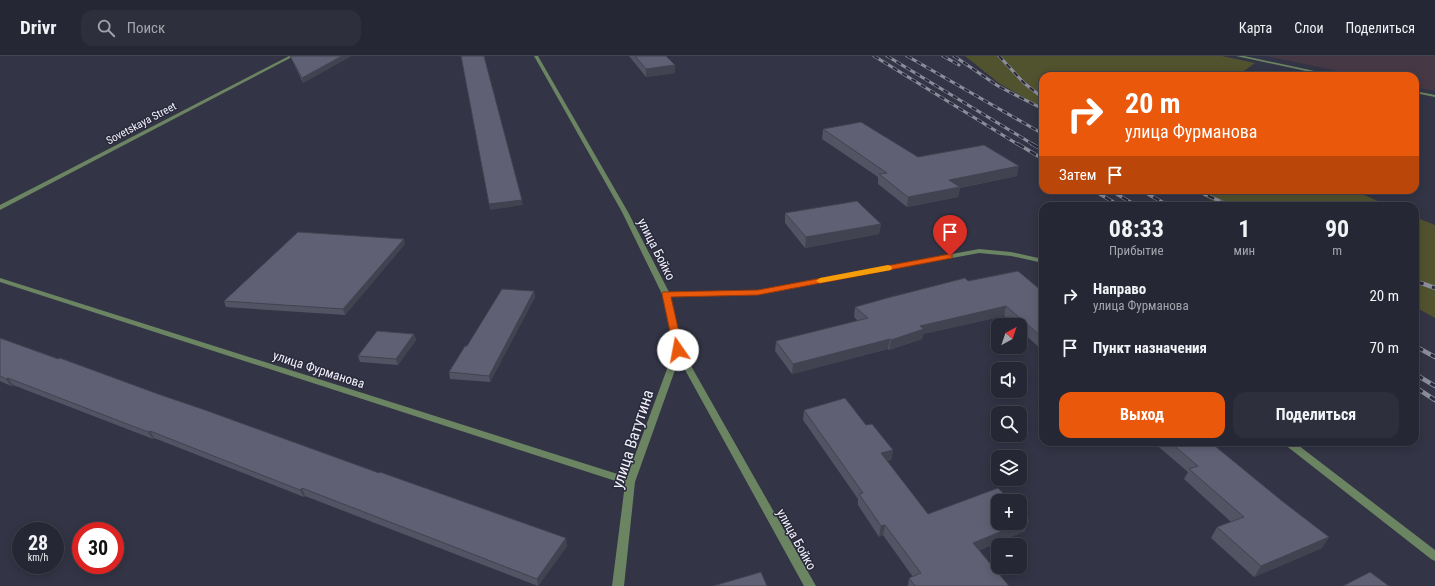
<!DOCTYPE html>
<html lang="ru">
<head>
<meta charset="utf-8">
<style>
	body { margin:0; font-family:"Roboto Condensed",sans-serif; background:#2e2f3c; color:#f1f3f6; height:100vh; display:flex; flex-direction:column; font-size:15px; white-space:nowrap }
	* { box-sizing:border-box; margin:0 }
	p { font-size:13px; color:#a4a5ac }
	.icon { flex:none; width:22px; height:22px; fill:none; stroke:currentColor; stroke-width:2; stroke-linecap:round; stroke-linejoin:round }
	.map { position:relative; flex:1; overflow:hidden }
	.panel { position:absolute; left:1039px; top:146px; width:380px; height:244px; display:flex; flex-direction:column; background:#262734; border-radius:12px; box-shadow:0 2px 10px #0003,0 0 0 1px #42444f }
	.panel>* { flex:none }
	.guide { position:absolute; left:1039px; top:16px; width:380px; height:122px; border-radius:12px; box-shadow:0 2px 10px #0003,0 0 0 1px #42444f; background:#ea580c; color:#fff; overflow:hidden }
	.needle { width:26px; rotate:40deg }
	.fabs { position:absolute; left:991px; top:262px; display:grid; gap:8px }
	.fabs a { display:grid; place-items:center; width:36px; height:36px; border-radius:8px; background:#262734; box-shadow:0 2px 10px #0003,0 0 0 1px #42444f; font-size:20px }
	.speed { position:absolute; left:12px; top:466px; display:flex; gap:8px; font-size:20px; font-weight:700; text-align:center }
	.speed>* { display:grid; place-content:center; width:52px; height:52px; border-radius:50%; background:#262734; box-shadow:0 2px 10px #0003,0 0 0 1px #42444f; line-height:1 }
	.speed small { font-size:10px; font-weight:400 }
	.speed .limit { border:6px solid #d22; background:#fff; color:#111 }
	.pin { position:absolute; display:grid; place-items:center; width:34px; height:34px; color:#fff; margin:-41px -17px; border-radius:50% 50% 50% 0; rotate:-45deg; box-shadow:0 0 4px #0007 }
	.pin .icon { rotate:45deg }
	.me { position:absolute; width:44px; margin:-22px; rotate:348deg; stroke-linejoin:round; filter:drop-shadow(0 0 3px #0008) }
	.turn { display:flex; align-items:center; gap:14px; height:84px; padding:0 20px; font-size:18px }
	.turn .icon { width:52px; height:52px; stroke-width:2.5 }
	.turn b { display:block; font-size:28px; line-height:34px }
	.then { display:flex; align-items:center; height:38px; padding:0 20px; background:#0003; gap:8px; font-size:15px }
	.eta { display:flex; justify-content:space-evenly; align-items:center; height:68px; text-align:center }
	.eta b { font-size:24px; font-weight:700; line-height:28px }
	.cta { display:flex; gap:8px; margin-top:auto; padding:8px 20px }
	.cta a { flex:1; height:46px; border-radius:12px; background:#ea580c; color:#fff; font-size:16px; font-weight:700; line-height:46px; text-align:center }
	.cta a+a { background:#2e2f3c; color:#f1f3f6 }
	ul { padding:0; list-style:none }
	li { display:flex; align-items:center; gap:12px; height:52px; padding:0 20px }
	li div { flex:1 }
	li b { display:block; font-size:15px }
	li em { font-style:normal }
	header { display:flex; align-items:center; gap:24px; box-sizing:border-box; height:56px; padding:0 20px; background:#262734; border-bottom:1px solid #42444f }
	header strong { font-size:19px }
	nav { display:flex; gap:22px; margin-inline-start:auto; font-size:14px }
	.search { width:280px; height:36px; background:#2e2f3c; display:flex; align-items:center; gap:10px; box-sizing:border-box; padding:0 14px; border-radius:12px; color:#a4a5ac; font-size:15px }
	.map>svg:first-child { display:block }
	.industrial { fill:#473845 }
	.green { fill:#51532f }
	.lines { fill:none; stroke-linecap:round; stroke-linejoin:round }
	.minor { fill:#6b8462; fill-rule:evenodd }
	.tertiary { fill:#6b8462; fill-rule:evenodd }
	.rail-far2-casing { stroke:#8c8d9b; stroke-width:3 }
	.rail-far1-casing { stroke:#8c8d9b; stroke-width:3.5 }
	.rail-casing { stroke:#8c8d9b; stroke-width:4.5 }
	.rail-far2 { stroke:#2a2a3b; stroke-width:2; stroke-dasharray:5.5; stroke-linecap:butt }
	.rail-far1 { stroke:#2a2a3b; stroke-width:2.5; stroke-dasharray:7; stroke-linecap:butt }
	.rail { stroke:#2a2a3b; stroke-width:3; stroke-dasharray:9; stroke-linecap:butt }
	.wall { fill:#525363 }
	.shaded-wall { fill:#424350 }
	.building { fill:#5f6073; stroke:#424350 }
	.route { fill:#ea580c; stroke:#983908 }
	.slow { fill:#f59e0b }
	.labels { text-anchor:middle; stroke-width:3; stroke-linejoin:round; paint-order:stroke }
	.far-street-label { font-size:11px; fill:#f1f2fd; stroke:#2a2a3b }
	.street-label { font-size:13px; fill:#f1f2fd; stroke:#2a2a3b }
	.near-street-label { font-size:16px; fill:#f1f2fd; stroke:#2a2a3b }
</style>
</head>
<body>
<header>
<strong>Drivr</strong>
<div class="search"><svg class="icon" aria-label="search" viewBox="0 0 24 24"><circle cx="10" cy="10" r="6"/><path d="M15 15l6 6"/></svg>Поиск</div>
<nav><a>Карта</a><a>Слои</a><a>Поделиться</a></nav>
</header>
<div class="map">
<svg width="1435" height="530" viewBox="0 0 1435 530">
	<rect width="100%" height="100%" fill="#333445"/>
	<path class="industrial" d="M1266,0H1435V35L1415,31V20H1361Z"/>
	<path class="green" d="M965,0H1222L1255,7L1237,20H1043V52L1000,28Z
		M1193,134H1353L1389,150H1222Z
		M1415,161L1435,169V262L1415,251Z"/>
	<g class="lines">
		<path class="minor" d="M534,0H538L628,156L669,236L758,234L979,193L1011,196L1043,203V207L1011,200L979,197L758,238L670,240L682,294L816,530H804L679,303L635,426L624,530H612L625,428L0,226V222L627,421L674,294L662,238L622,156Z
			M1236,0H1244L1338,20H1329Z
			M1415,35L1435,39V41L1415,37Z
			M1282,386H1294L1435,494V505L1431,503L1284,388Z"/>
		<path class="tertiary" d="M289,0H294L0,154V149Z"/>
		<defs>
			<path id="rail-far2" d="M874,0L1019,89
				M887,0L1034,89
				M907,0L1043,78
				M943,0L959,9
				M954,0L998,30L1043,53
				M999,0L1024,27L1043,42"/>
			<path id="rail-far1" d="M1018,88L1043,103
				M1032,88L1043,94
				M1093,134L1120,150
				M1110,134L1137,150
				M1141,134L1169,150
				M1195,134L1231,150"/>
			<path id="rail" d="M1415,225L1435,232
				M1415,290L1435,301
				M1415,318L1435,330
				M1415,331L1435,344"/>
		</defs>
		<use href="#rail-far2" class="rail-far2-casing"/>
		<use href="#rail-far1" class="rail-far1-casing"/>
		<use href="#rail" class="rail-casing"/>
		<use href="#rail-far2" class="rail-far2"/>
		<use href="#rail-far1" class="rail-far1"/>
		<use href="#rail" class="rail"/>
	</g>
	<path class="wall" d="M290,0H351L303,27Z
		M629,0H666L675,9V17L646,21Z
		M823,73L918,101L1017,120L960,132L958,141L907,151L878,128V121L822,83Z
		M785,157L881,168L879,178L805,192L785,167Z
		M405,188L345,259L226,251L224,245Z
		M968,225L1043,236V295L1020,274V269H1014L1004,260L923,278L922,283L889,294L888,293L792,318L775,295L776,285L858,265L854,261L855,251Z
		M534,235L535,241L490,326L450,323L449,316L467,290Z
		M414,278L416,284L398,309L360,306L358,300Z
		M0,282L158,338L567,490L538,530L305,440L304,441L154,382L153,383L13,329L11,330L0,325Z
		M804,354L866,369L893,394L891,404L887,405L928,458L1029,464L1025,475L979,494L1009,530H908L909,522L913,521L883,479L879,481L858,449V443L803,364Z
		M1153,386H1210L1282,445L1329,481L1322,492L1254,521L1211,482L1217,471L1231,466L1184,423L1188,416Z"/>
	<path class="shaded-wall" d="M342,0H351L303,27L302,22Z
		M675,9V17L646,21V13Z
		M1019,110L1017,120L960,132L958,141L907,151L908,141L949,124Z
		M522,144L523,149L490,154L489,148Z
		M881,168L879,178L805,192L806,181Z
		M404,183L405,188L345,259L343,253Z
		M534,235L535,241L490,326L489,320Z
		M1006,250L1004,260L923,278L922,283L889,294L891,284L920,270Z
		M414,278L416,284L398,309L396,303Z
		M890,283L888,293L792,318L793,308Z
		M8,322L13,329L11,330L6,323Z
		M150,375L154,382L153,383L148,376Z
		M893,394L891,404L879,407L881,397Z
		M302,432L305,440L304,441L300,434Z
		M1029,464L1025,475L970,497L973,487Z
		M885,469L883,479L879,481L881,470Z
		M1329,481L1322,492L1254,521L1261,510Z
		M566,482L567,490L538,530L537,523Z"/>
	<path class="building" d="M290,0H342L302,22Z
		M461,0H484L522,144L489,148Z
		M635,0H666L675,9L646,13Z
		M861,66L918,101L984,89L1019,110L949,124L960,131L908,141L879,118L887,117L823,73Z
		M857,145L881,168L806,181L785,157Z
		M298,176L404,183L343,253L224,245Z
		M1018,215L1043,236V282L1006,250L920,270L924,273L891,284L890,283L793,308L776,285L868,262L855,251L887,242L965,222L968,225Z
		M502,233L534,235L489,320L449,316L465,290H467Z
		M377,275L414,278L396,303L358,300Z
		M0,282L58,303L60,302L158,338L205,354L379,417L380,416L566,482L537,523L302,432L300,434L150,375L148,376L8,322L6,323L0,320Z
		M845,342L866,369L872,368L893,394L881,397L928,458L998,432L1011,445H998V467H1020V454L1029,464L973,487L1009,530H915L909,522L921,517L885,469L881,470L859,438L863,437L804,354Z
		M1170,386H1210L1282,445L1329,481L1261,510L1217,471L1244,461L1189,413L1198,410Z
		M761,516L767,530H713Z
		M1370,516L1389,530H1343Z"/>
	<path class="route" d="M950,198H952V202L758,239L671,241L683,294L678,297L674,294L662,238L663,236L758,234Z"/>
	<path class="slow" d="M888,209L891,210L892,212L891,214L820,227L816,225L820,222Z"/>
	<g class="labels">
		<g class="far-street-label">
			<text transform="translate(141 67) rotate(-28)" y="4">Sovetskaya Street</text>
		</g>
		<g class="street-label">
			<text transform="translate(657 193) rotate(63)" y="5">улица Бойко</text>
			<text transform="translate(319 313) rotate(18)" y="5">улица Фурманова</text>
			<text transform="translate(797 483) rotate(61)" y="5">улица Бойко</text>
		</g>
		<g class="near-street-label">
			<text transform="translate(632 383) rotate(-72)" y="6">улица Ватутина</text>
		</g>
	</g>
</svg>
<div class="fabs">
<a><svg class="needle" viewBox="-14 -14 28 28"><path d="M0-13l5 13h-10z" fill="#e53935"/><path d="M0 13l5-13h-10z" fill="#a4a5ac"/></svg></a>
<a><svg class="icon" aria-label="sound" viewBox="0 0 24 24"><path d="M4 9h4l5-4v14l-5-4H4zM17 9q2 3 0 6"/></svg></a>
<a><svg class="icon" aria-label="search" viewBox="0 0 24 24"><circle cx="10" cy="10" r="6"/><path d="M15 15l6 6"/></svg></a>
<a><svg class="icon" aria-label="layers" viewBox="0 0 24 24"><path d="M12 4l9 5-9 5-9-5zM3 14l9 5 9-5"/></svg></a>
<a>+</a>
<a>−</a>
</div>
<div class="speed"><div>28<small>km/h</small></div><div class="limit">30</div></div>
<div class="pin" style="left:950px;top:200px;background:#d93025"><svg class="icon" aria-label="arrive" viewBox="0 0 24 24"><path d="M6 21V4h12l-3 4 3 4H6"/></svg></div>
<svg class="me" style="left:678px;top:294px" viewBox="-20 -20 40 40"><circle r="19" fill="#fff"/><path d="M0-13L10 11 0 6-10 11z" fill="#ea580c"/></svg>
<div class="guide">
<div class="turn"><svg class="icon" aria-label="right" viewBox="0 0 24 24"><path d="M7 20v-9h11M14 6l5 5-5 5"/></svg><div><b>20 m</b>улица Фурманова</div></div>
<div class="then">Затем<svg class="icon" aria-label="arrive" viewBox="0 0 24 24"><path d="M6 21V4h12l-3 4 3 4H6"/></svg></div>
</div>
<section class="panel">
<div class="eta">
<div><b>08:33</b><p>Прибытие</p></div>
<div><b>1</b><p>мин</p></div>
<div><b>90</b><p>m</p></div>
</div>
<ul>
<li><svg class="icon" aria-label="right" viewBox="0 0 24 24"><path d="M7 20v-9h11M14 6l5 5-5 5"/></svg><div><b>Направо</b><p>улица Фурманова</p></div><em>20 m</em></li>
<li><svg class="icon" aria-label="arrive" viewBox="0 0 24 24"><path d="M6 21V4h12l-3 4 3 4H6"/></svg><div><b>Пункт назначения</b></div><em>70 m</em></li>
</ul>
<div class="cta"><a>Выход</a><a>Поделиться</a></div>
</section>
</div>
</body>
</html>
